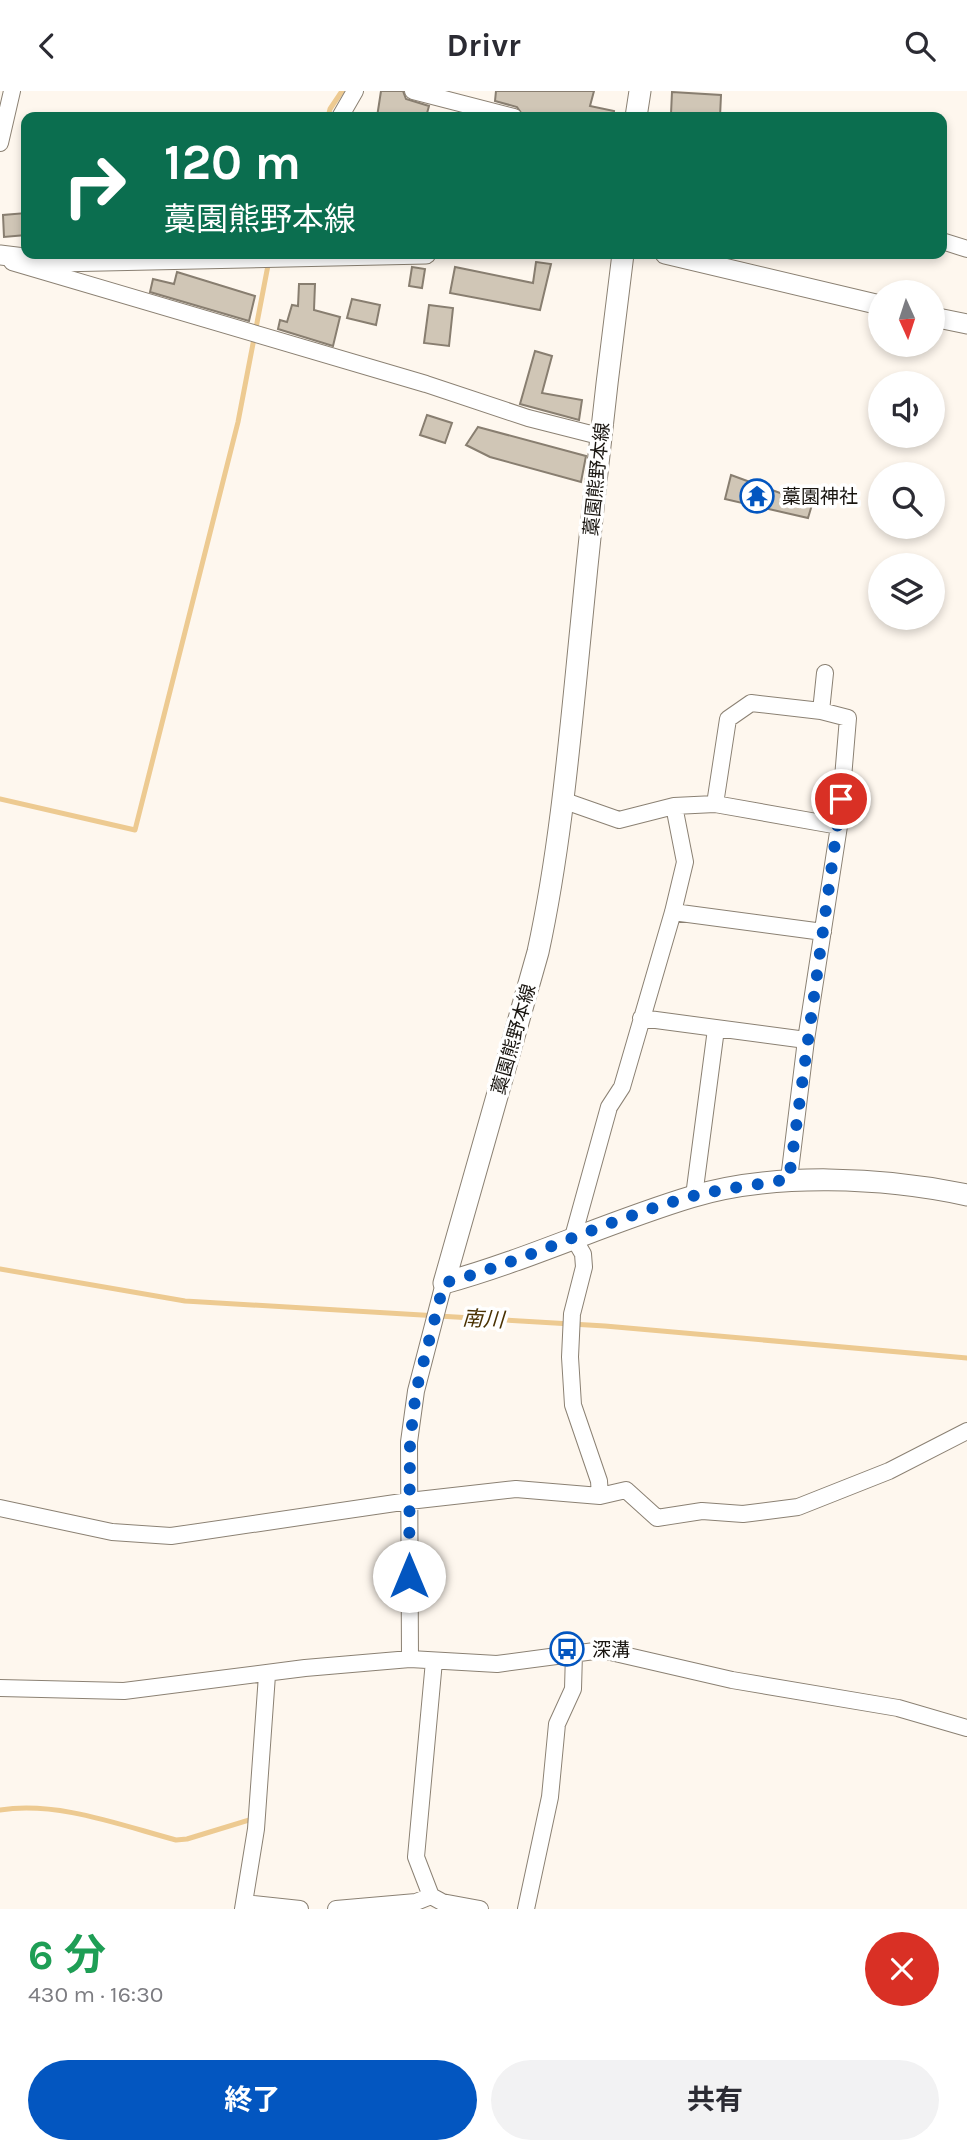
<!DOCTYPE html>
<html lang="ja">
<head>
<meta charset="utf-8">
<style>
	body { margin:0; font-family:Karla,"Noto Sans JP",sans-serif; background:#f2f2f3; color:#2b2b33; height:100vh; display:flex; flex-direction:column; font-size:26px; white-space:nowrap }
	* { box-sizing:border-box; margin:0 }
	p { font-size:23px; color:#7c7c81 }
	.icon { flex:none; width:38px; height:38px; fill:none; stroke:currentColor; stroke-width:2; stroke-linecap:round; stroke-linejoin:round }
	.map { position:relative; height:1818px; overflow:hidden }
	.details { display:flex; flex-direction:column; background:#fff; flex:1 }
	.details>* { flex:none }
	.top-card { position:absolute; left:21px; top:21px; width:926px; height:147px; border-radius:14px; box-shadow:0 4px 10px #0003; background:#0b6e4f; color:#fff; overflow:hidden }
	.needle { width:46px; rotate:177deg }
	.fabs { position:absolute; left:868px; top:189px; display:grid; gap:14px }
	.fabs a { display:grid; place-items:center; width:77px; height:77px; border-radius:50%; background:#fff; box-shadow:0 4px 10px #0003; font-size:35px }
	.pin { position:absolute; display:grid; place-items:center; width:60px; height:60px; color:#fff; margin:-30px; border:4px solid #fff; border-radius:50%; box-shadow:0 2px 7px #0007 }
	.me { position:absolute; width:77px; margin:-38px; rotate:0deg; stroke-linejoin:round; filter:drop-shadow(0 0 5px #0008) }
	.turn { display:flex; align-items:center; gap:24px; height:147px; padding:0 28px; font-size:32px }
	.turn .icon { width:91px; height:91px; stroke-width:2.5 }
	.turn b { display:block; font-size:49px; line-height:60px }
	.round { display:grid; place-items:center; flex:none; width:74px; height:74px; border-radius:37px; background:#f2f2f3 }
	.head { display:flex; align-items:center; justify-content:space-between; height:119px; padding:0 28px }
	h1 { font-size:42px; font-weight:700; line-height:52px; color:#1e9e55 }
	.action { display:flex; gap:14px; margin-top:auto; padding:14px 28px }
	.action a { flex:1; height:80px; border-radius:42px; background:#0356c0; color:#fff; font-size:28px; font-weight:700; line-height:80px; text-align:center }
	.action a+a { background:#f2f2f3; color:#2b2b33 }
	header { display:flex; justify-content:space-between; align-items:center; height:91px; padding:0 28px; background:#fff; font-size:32px; font-weight:700 }
	.map>svg:first-child { display:block }
	.lines { fill:none; stroke-linecap:round; stroke-linejoin:round }
	.stream { stroke:#edca91; stroke-width:5 }
	.building { fill:#d0c6b6; stroke:#887e70; stroke-width:2 }
	.minor-casing { stroke:#8b8173; stroke-width:18 }
	.tertiary-casing { stroke:#8b8173; stroke-width:21 }
	.secondary-casing { stroke:#8b8173; stroke-width:23 }
	.minor { stroke:#fff; stroke-width:16 }
	.tertiary { stroke:#fff; stroke-width:19 }
	.secondary { stroke:#fff; stroke-width:21 }
	.route { stroke:#0356c0; stroke-width:12; stroke-dasharray:0 21.6 }
	.labels { text-anchor:middle; stroke-width:7; stroke-linejoin:round; paint-order:stroke }
	.street-label { font-size:19px; fill:#191510; stroke:#fff }
	.poi-label { font-size:19px; fill:#191510; stroke:#fff; text-anchor:start }
	.water-label { font-size:21px; font-style:italic; fill:#4a3203; stroke:#fff }
</style>
</head>
<body>
<header><svg class="icon" aria-label="back" viewBox="0 0 24 24"><path d="M15 5l-7 7 7 7"/></svg>Drivr<svg class="icon" aria-label="search" viewBox="0 0 24 24"><circle cx="10" cy="10" r="6"/><path d="M15 15l6 6"/></svg></header>
<div class="map">
<svg width="967" height="1818" viewBox="0 0 967 1818">
	<rect width="100%" height="100%" fill="#fef7ee"/>
	<g class="lines">
		<path class="stream" d="M328,26L330,18L342,0
			M0,708L135,739L238,331L269,169
			M0,1178L185,1210L605,1235L967,1267
			M0,1719C58,1710 120,1734 176,1749L187,1748L256,1727"/>
	</g>
	<path class="building" d="M381,0H403L406,8L429,15L426,26H377Z
		M496,0H594L590,15L614,20L613,26H524L517,16L495,10Z
		M672,1L721,4L720,26L671,23Z
		M26,122V144L4,146L3,124Z
		M536,171L551,173L540,219L450,202L455,176L533,192Z
		M412,176L425,178L422,197L409,195Z
		M177,181L255,205L249,230L150,201L153,188L174,193Z
		M299,193H315L314,219L340,226L333,255L278,238L280,229L287,231L292,214L298,215Z
		M352,208L380,214L376,234L347,227Z
		M429,214L453,217L449,255L424,252Z
		M535,260L552,265L542,302L582,309L579,329L520,313Z
		M427,324L452,332L445,352L420,344Z
		M478,336L586,365L581,391L490,366L466,354Z
		M731,384L791,406L801,407L802,403L814,407L808,427L725,408Z"/>
	<g class="lines">
		<defs>
			<path id="minor" d="M413,0L514,26
				M340,26L355,0
				M0,52L12,0
				M942,150L967,158
				M12,171L426,293L528,327L599,345
				M821,620L825,582
				M562,709L619,729L674,715L715,713L839,735
				M715,713L728,628L751,612L821,620L848,627L839,735L806,949L789,1088
				M673,821L823,841
				M641,927L806,949
				M694,1105L716,938
				M600,1405L599,1390L573,1314L570,1266L572,1223L584,1176L583,1163L573,1146L609,1016L622,996L673,821L685,771L674,715
				M0,1417L112,1441L171,1445L409,1410L516,1398L600,1405L626,1399L657,1427L702,1420L743,1423L798,1416L889,1380L967,1340
				M410,1568L409,1351L416,1300L444,1192
				M434,1570L416,1766L431,1805L442,1811L480,1818
				M0,1597L124,1600L305,1577L410,1568L497,1573L602,1559L732,1589L898,1617L967,1637
				M245,1812L300,1818
				M243,1818L256,1738L267,1584
				M336,1818L416,1811L431,1805
				M526,1818L550,1706L557,1633L573,1598L574,1562"/>
			<path id="tertiary" d="M665,163L880,214
				M0,164L57,171L426,163
				M933,226L967,233"/>
			<path id="secondary" d="M636,26L640,0
				M444,1192L538,861C561,755 570,645 581,536C593,411 607,287 623,163
				M444,1192C528,1169 608,1131 691,1106C773,1081 884,1086 967,1104"/>
		</defs>
		<use href="#minor" class="minor-casing"/>
		<use href="#tertiary" class="tertiary-casing"/>
		<use href="#secondary" class="secondary-casing"/>
		<use href="#minor" class="minor"/>
		<use href="#tertiary" class="tertiary"/>
		<use href="#secondary" class="secondary"/>
	</g>
	<g class="lines">
		<path class="route" d="M409,1485L410,1351L416,1300L444,1192C529,1169 608,1128 693,1105C724,1097 758,1094 789,1088L841,708"/>
	</g>
	<defs>
		<symbol id="temple-ring" viewBox="-11 -11 22 22"><circle r="9.5" fill="#fff" stroke="#0356c0" stroke-width="1.5"/><path d="M0-6L5-2H3V0L6.5 2.5H4V6H1.5V3h-3V6H-4V2.5H-6.5L-3 0V-2H-5Z" fill="#0356c0"/></symbol>
		<symbol id="bus-ring" viewBox="-11 -11 22 22"><circle r="9.5" fill="#fff" stroke="#0356c0" stroke-width="1.5"/><path d="M-5-6H5V4H4V6H2V4H-2V6H-4V4H-5ZM-3.5-4V0h7V-4ZM-3.5 1.2v1.5H-2V1.2ZM2 1.2v1.5H3.5V1.2Z" fill="#0356c0"/></symbol>
	</defs>
	<g fill-rule="evenodd">
		<use href="#temple-ring" x="738" y="386" width="38" height="38"/>
		<use href="#bus-ring" x="548" y="1539" width="38" height="38"/>
	</g>
	<g class="labels">
		<g class="street-label">
			<text transform="translate(596 388) rotate(-84)" y="7">藁園熊野本線</text>
			<text transform="translate(513 948) rotate(-74)" y="7">藁園熊野本線</text>
		</g>
		<g class="poi-label">
			<text x="782" y="412">藁園神社</text>
			<text x="592" y="1565">深溝</text>
		</g>
		<g class="water-label">
			<text transform="translate(483 1228) rotate(3)" y="7">南川</text>
		</g>
	</g>
</svg>
<div class="fabs">
<a><svg class="needle" viewBox="-14 -14 28 28"><path d="M0-13l5 13h-10z" fill="#e53935"/><path d="M0 13l5-13h-10z" fill="#7c7c81"/></svg></a>
<a><svg class="icon" aria-label="sound" viewBox="0 0 24 24"><path d="M4 9h4l5-4v14l-5-4H4zM17 9q2 3 0 6"/></svg></a>
<a><svg class="icon" aria-label="search" viewBox="0 0 24 24"><circle cx="10" cy="10" r="6"/><path d="M15 15l6 6"/></svg></a>
<a><svg class="icon" aria-label="layers" viewBox="0 0 24 24"><path d="M12 4l9 5-9 5-9-5zM3 14l9 5 9-5"/></svg></a>
</div>
<div class="pin" style="left:841px;top:708px;background:#d93025"><svg class="icon" aria-label="arrive" viewBox="0 0 24 24"><path d="M6 21V4h12l-3 4 3 4H6"/></svg></div>
<svg class="me" style="left:409px;top:1485px" viewBox="-20 -20 40 40"><circle r="19" fill="#fff"/><path d="M0-13L10 11 0 6-10 11z" fill="#0356c0"/></svg>
<div class="top-card">
<div class="turn"><svg class="icon" aria-label="right" viewBox="0 0 24 24"><path d="M7 20v-9h11M14 6l5 5-5 5"/></svg><div><b>120 m</b>藁園熊野本線</div></div>
</div>
</div>
<section class="details">
<div class="head"><div><h1>6 分</h1><p>430 m · 16:30</p></div><a class="round" style="background:#d93025;color:#fff"><svg class="icon" aria-label="close" viewBox="0 0 24 24"><path d="M6 6l12 12M18 6L6 18"/></svg></a></div>
<div class="action"><a>終了</a><a>共有</a></div>
</section>
</body>
</html>
